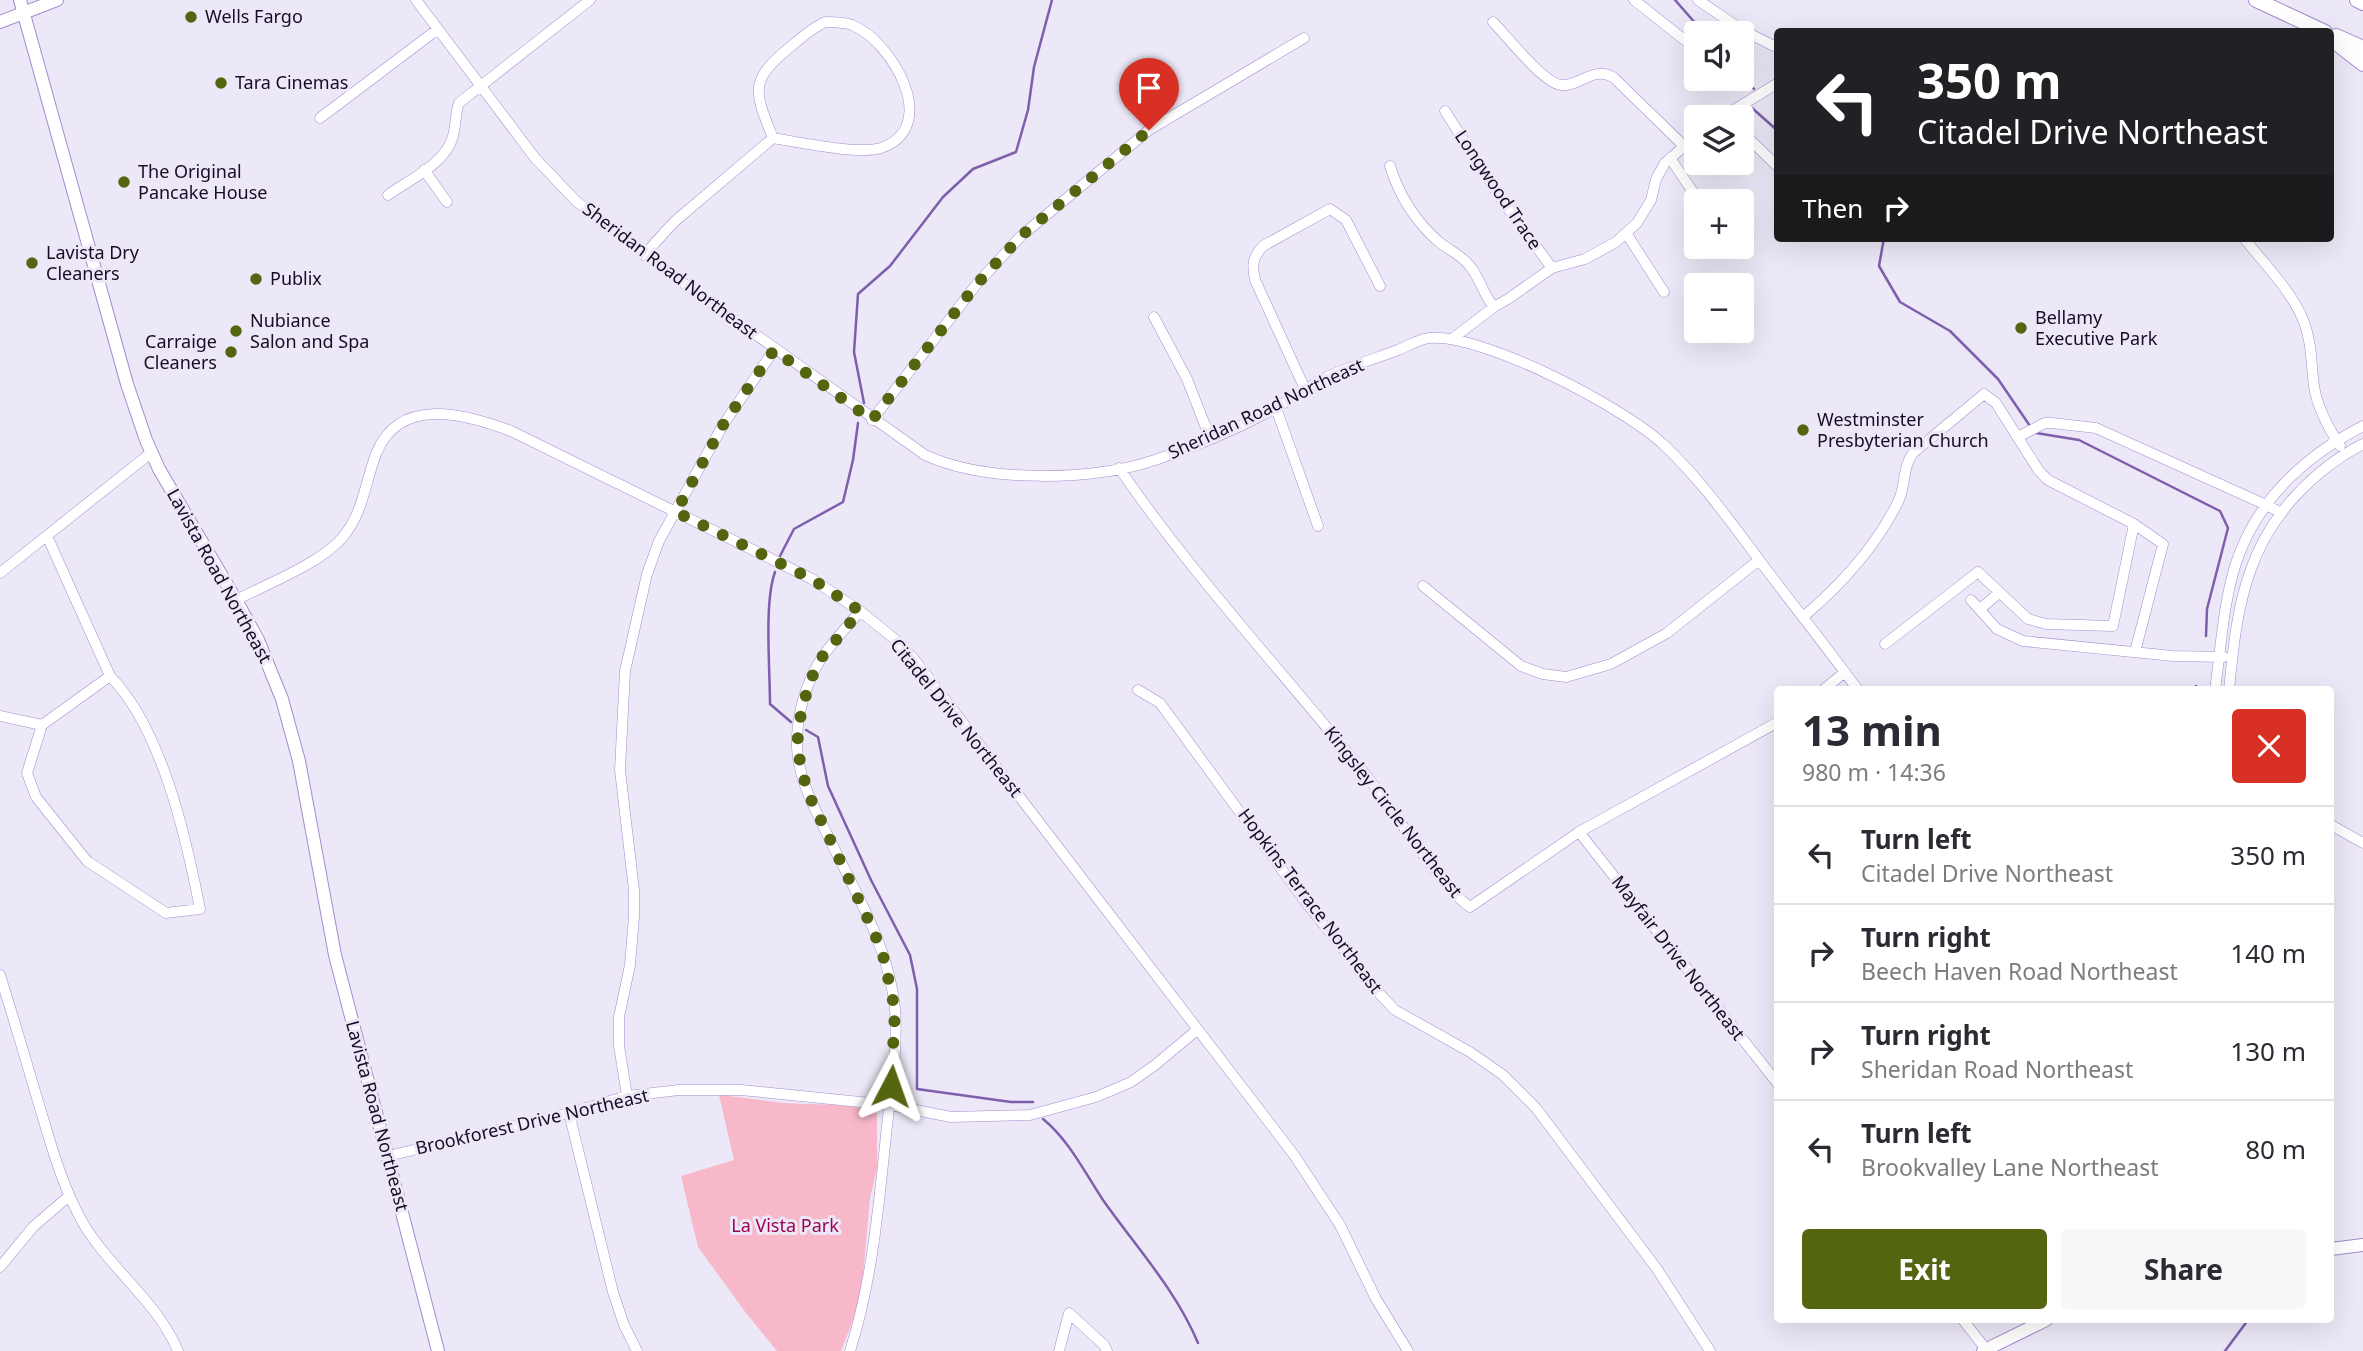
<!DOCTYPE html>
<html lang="en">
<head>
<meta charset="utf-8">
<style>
	body { margin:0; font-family:"Noto Sans",sans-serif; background:#f7f7f7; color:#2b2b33; height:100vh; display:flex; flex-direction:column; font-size:26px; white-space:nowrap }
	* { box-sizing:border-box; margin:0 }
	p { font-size:23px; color:#7c7c81 }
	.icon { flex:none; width:38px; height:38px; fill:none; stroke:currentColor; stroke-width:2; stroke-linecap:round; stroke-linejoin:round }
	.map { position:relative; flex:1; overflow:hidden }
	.sheet { position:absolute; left:1774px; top:686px; width:560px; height:637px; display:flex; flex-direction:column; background:#fff; border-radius:7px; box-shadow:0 7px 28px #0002 }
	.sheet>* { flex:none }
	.banner { position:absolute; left:1774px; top:28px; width:560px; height:214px; border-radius:7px; box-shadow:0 7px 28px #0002; background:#202124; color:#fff; overflow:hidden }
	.buttons { position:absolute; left:1684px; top:21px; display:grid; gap:14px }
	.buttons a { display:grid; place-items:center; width:70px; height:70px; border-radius:7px; background:#fff; box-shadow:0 7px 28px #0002; font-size:35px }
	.pin { position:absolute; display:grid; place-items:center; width:60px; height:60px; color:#fff; margin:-72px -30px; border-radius:50% 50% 50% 0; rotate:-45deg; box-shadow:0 0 7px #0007 }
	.pin .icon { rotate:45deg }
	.me { position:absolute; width:77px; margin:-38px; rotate:4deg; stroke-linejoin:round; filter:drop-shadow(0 0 5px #0008) }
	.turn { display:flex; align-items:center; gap:24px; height:147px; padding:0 28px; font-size:32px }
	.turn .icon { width:91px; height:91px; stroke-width:2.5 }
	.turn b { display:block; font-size:49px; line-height:60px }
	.then { display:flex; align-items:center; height:66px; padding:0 28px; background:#0003; gap:14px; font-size:26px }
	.round { display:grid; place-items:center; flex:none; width:74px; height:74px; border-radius:7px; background:#f7f7f7 }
	.summary { display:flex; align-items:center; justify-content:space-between; height:119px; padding:0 28px }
	h1 { font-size:42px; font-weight:700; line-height:52px }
	.primary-button { display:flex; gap:14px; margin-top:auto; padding:14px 28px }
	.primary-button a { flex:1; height:80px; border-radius:7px; background:#54650f; color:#fff; font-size:28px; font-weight:700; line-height:80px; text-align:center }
	.primary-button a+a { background:#f7f7f7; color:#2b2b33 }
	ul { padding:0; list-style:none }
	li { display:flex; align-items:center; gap:21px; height:98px; padding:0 28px; border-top:2px solid #e1e1e2 }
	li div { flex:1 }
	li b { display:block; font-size:26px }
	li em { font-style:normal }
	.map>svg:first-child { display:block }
	.green { fill:#f7b8c9 }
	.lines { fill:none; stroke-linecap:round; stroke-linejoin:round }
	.stream { stroke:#7e5ead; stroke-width:2.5 }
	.minor-casing { stroke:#a58bd0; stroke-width:11 }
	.major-casing { stroke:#a58bd0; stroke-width:14 }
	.highway-casing { stroke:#a58bd0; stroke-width:16 }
	.minor { stroke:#fff; stroke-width:10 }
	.major { stroke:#fff; stroke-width:12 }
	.highway { stroke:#fff; stroke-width:14 }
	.route { stroke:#54650f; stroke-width:12; stroke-dasharray:0 21.6 }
	.poi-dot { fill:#54650f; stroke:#ede8f7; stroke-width:2.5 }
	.labels { text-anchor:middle; stroke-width:6; stroke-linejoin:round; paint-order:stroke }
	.poi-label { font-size:18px; fill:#170c26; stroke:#ede8f7; text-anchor:start }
	.street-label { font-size:18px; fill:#170c26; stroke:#ede8f7 }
	.park-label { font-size:18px; fill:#9c044f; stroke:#ede8f7 }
</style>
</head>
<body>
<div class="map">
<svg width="2363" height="1351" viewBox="0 0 2363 1351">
	<rect width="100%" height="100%" fill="#ede8f7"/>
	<path class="green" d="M719,1095C741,1097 763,1101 785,1103C809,1105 857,1102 877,1114V1168L870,1198L862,1287L859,1305L841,1351H777L746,1313L698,1247L681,1176L734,1160Z"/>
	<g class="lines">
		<path class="stream" d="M1675,0L1704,33
			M1741,75L1754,89
			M1752,108L1778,131
			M1884,238L1879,266L1900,302L1950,331L1998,379L2030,426
			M864,403L854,352L858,294L890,266L943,197L973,169L1016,152L1028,110L1034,67L1052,0
			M2036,433L2079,440L2220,511L2228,528L2207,609L2206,636
			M780,556L794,529L843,502L853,460L858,423
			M775,572C764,602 770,669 770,704L791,722
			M2196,690V686
			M806,730L818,737L828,786L871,880L910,955L917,989V1089L1011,1102H1033
			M1043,1119C1069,1140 1085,1173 1103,1200C1136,1247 1176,1290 1198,1343
			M2225,1351L2248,1320"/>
		<defs>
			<path id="minor" d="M416,0L535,158L576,201L644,255L925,455C986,483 1092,481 1155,460C1195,447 1241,427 1278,407C1294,397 1309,387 1325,378C1348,367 1374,359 1398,350C1408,346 1419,339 1429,338C1483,333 1625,408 1664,445C1701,480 1730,521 1760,561C1792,604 1826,646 1858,690
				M1634,0L1696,49
				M1698,0L1742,30L1778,48
				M825,22C835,22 843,22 852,25C892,41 942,127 881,148C859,155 798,142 773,138C755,93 748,81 789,48C801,38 812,28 825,22Z
				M1493,22C1507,36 1543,83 1561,85C1579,87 1593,66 1613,77L1683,145
				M1445,111L1501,199L1552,268
				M1722,117L1778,83
				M320,118L438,29
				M1741,131L1778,167
				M1670,158L1699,201
				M1390,166C1399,195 1416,222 1439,242C1449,250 1461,255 1469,265C1480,277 1483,295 1494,307
				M424,170L447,202
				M388,195C410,179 446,164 453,136C456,125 455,114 459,103L590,0
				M1626,233L1664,292
				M2244,238C2264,264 2292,291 2304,322C2312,343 2311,364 2314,386C2317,406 2329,429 2340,446
				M1731,247L1734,252
				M644,255L674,222L773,138
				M1154,317L1187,379L1210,438
				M1452,339L1494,307L1508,299L1552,268L1585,259L1616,242L1637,223L1651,200L1656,179L1665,163L1696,136
				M1305,389L1255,280C1252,265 1252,258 1263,246L1330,209L1346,220L1380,286
				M1276,408L1318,526
				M872,420L976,285L1021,236L1149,130L1304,38
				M2018,437L2045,423H2052L2096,428L2266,505L2282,513
				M1119,468C1193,576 1283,672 1365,774C1390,806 1412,841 1437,873C1448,885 1456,898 1470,907L1579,832L1778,722
				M2134,524L2163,544L2135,652
				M47,536L110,676C162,729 186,837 200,909L166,913L87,861L36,797L27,773L42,725L110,676
				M0,573L152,452
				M1423,586L1521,666L1543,674L1566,677L1611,664L1667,633L1759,560
				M236,600C267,584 321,563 342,538C363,514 365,483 376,454C399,395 466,414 511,431L812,579L860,611L897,641L914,659L1294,1155L1340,1225L1376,1299L1408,1351
				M1971,600L1997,629L2023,641L2173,656L2224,657
				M1980,609L1999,593
				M1803,617C1841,585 1874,549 1897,504C1907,486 1901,470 1913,453L1984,394L1996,403L2039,471L2048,480L2134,524L2113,626L2046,624L2028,619L1978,572L1885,644
				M1138,690L1160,703L1304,900L1374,988L1395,1010L1470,1052L1503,1075L1536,1108L1657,1269L1710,1351
				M1823,690L1845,672
				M2215,690C2221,648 2223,604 2236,563C2257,500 2305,456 2363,426
				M2229,690C2233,649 2237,607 2251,569C2270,515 2313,470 2363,444
				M0,716L42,725
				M2331,825L2363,843
				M1579,832L1778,1084
				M0,975C13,1016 25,1057 37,1098C50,1141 61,1184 83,1223C110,1269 157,1301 178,1351
				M627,1096L619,1046V1017L630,965L634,917V890L620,770L625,671L647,574L659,541L723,425L774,350
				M569,1113L613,1292L624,1325L637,1351
				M388,1156L569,1113L627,1096L679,1090H741L890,1105L951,1117L1030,1115L1096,1097L1131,1082L1155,1065L1197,1030
				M0,1267L33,1227L69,1196
				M1963,1320L1985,1348
				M850,1351C873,1279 879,1201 887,1126C891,1088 898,1047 895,1009C889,946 853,888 826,832C813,805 798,777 797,747C796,716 806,681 823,656C834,640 848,626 860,611
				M1059,1351L1069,1313L1104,1345L1107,1351"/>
			<path id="major" d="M20,0L127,384L146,440L159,469L236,600L258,640L282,699L299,761L335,955L438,1351
				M0,22L57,0
				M2331,1249L2363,1245
				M1983,1351L2046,1320"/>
			<path id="highway" d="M2256,0L2325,32
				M2357,0L2363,3
				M2336,36L2363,48
				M2331,39L2363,64"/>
		</defs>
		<use href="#minor" class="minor-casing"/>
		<use href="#major" class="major-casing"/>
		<use href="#highway" class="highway-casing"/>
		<use href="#minor" class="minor"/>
		<use href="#major" class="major"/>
		<use href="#highway" class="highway"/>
	</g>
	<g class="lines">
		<path class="route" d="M891,1086L895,1010L884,959L874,932L807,791L797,748L799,723L809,683L822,657L860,611L812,579L676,512L723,425L774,350L872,420L976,285L1021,236L1149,130"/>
	</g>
	<g class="poi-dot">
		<circle cx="191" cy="17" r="7"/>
		<circle cx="221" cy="83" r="7"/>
		<circle cx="124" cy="182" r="7"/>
		<circle cx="32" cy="263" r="7"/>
		<circle cx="256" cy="279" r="7"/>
		<circle cx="2021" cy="328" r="7"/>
		<circle cx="236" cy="331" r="7"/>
		<circle cx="231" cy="352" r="7"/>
		<circle cx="1803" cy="430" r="7"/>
	</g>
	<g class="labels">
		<g class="poi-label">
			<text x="205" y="23">Wells Fargo</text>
			<text x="235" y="89">Tara Cinemas</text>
			<text x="138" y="178">The Original<tspan x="138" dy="21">Pancake House</tspan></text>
			<text x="46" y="259">Lavista Dry<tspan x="46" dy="21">Cleaners</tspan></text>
			<text x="270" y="285">Publix</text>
			<text x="2035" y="324">Bellamy<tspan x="2035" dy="21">Executive Park</tspan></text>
			<text x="250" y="327">Nubiance<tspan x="250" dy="21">Salon and Spa</tspan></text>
			<text x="217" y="348" text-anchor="end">Carraige<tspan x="217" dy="21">Cleaners</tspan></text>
			<text x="1817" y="426">Westminster<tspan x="1817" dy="21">Presbyterian Church</tspan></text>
		</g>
		<g class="street-label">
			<text transform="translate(1498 190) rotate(56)" y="6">Longwood Trace</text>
			<text transform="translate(670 271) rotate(37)" y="6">Sheridan Road Northeast</text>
			<text transform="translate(1266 409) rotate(-25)" y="6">Sheridan Road Northeast</text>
			<text transform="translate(219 576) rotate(61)" y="6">Lavista Road Northeast</text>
			<text transform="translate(956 718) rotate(51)" y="6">Citadel Drive Northeast</text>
			<text transform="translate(1393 812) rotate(52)" y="6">Kingsley Circle Northeast</text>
			<text transform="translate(1310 901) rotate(53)" y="6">Hopkins Terrace Northeast</text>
			<text transform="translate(1678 958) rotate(52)" y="6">Mayfair Drive Northeast</text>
			<text transform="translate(377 1116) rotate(75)" y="6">Lavista Road Northeast</text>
			<text transform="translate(532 1122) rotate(-13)" y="6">Brookforest Drive Northeast</text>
		</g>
		<g class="park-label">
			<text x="785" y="1232">La Vista Park</text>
		</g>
	</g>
</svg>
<div class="buttons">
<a><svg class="icon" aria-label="sound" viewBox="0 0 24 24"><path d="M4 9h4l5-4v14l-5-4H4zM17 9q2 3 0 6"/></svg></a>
<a><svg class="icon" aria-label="layers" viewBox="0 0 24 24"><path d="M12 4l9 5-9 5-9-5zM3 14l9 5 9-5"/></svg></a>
<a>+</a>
<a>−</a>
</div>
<div class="pin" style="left:1149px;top:130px;background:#d93025"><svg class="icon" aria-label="arrive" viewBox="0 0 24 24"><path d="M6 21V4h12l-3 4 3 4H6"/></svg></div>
<svg class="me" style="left:891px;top:1086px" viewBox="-20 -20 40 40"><path d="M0-17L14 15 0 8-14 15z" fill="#54650f" stroke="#fff" stroke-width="4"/></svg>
<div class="banner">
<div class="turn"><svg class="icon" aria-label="left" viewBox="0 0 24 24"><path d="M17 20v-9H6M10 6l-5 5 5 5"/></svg><div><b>350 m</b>Citadel Drive Northeast</div></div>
<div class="then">Then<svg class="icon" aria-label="right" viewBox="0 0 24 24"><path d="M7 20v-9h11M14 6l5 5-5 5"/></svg></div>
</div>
<section class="sheet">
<div class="summary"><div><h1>13 min</h1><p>980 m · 14:36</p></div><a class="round" style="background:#d93025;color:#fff"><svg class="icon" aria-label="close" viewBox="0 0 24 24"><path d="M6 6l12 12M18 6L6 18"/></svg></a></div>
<ul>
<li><svg class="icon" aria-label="left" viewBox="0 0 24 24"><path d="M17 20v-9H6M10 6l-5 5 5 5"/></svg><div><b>Turn left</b><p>Citadel Drive Northeast</p></div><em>350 m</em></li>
<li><svg class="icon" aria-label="right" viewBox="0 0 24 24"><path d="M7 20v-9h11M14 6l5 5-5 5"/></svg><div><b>Turn right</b><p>Beech Haven Road Northeast</p></div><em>140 m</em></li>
<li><svg class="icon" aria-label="right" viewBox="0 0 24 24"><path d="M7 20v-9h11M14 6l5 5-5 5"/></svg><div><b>Turn right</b><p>Sheridan Road Northeast</p></div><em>130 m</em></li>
<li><svg class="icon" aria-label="left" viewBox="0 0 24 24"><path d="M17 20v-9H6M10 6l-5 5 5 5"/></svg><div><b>Turn left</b><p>Brookvalley Lane Northeast</p></div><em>80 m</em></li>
</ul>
<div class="primary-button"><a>Exit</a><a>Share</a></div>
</section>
</div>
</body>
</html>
